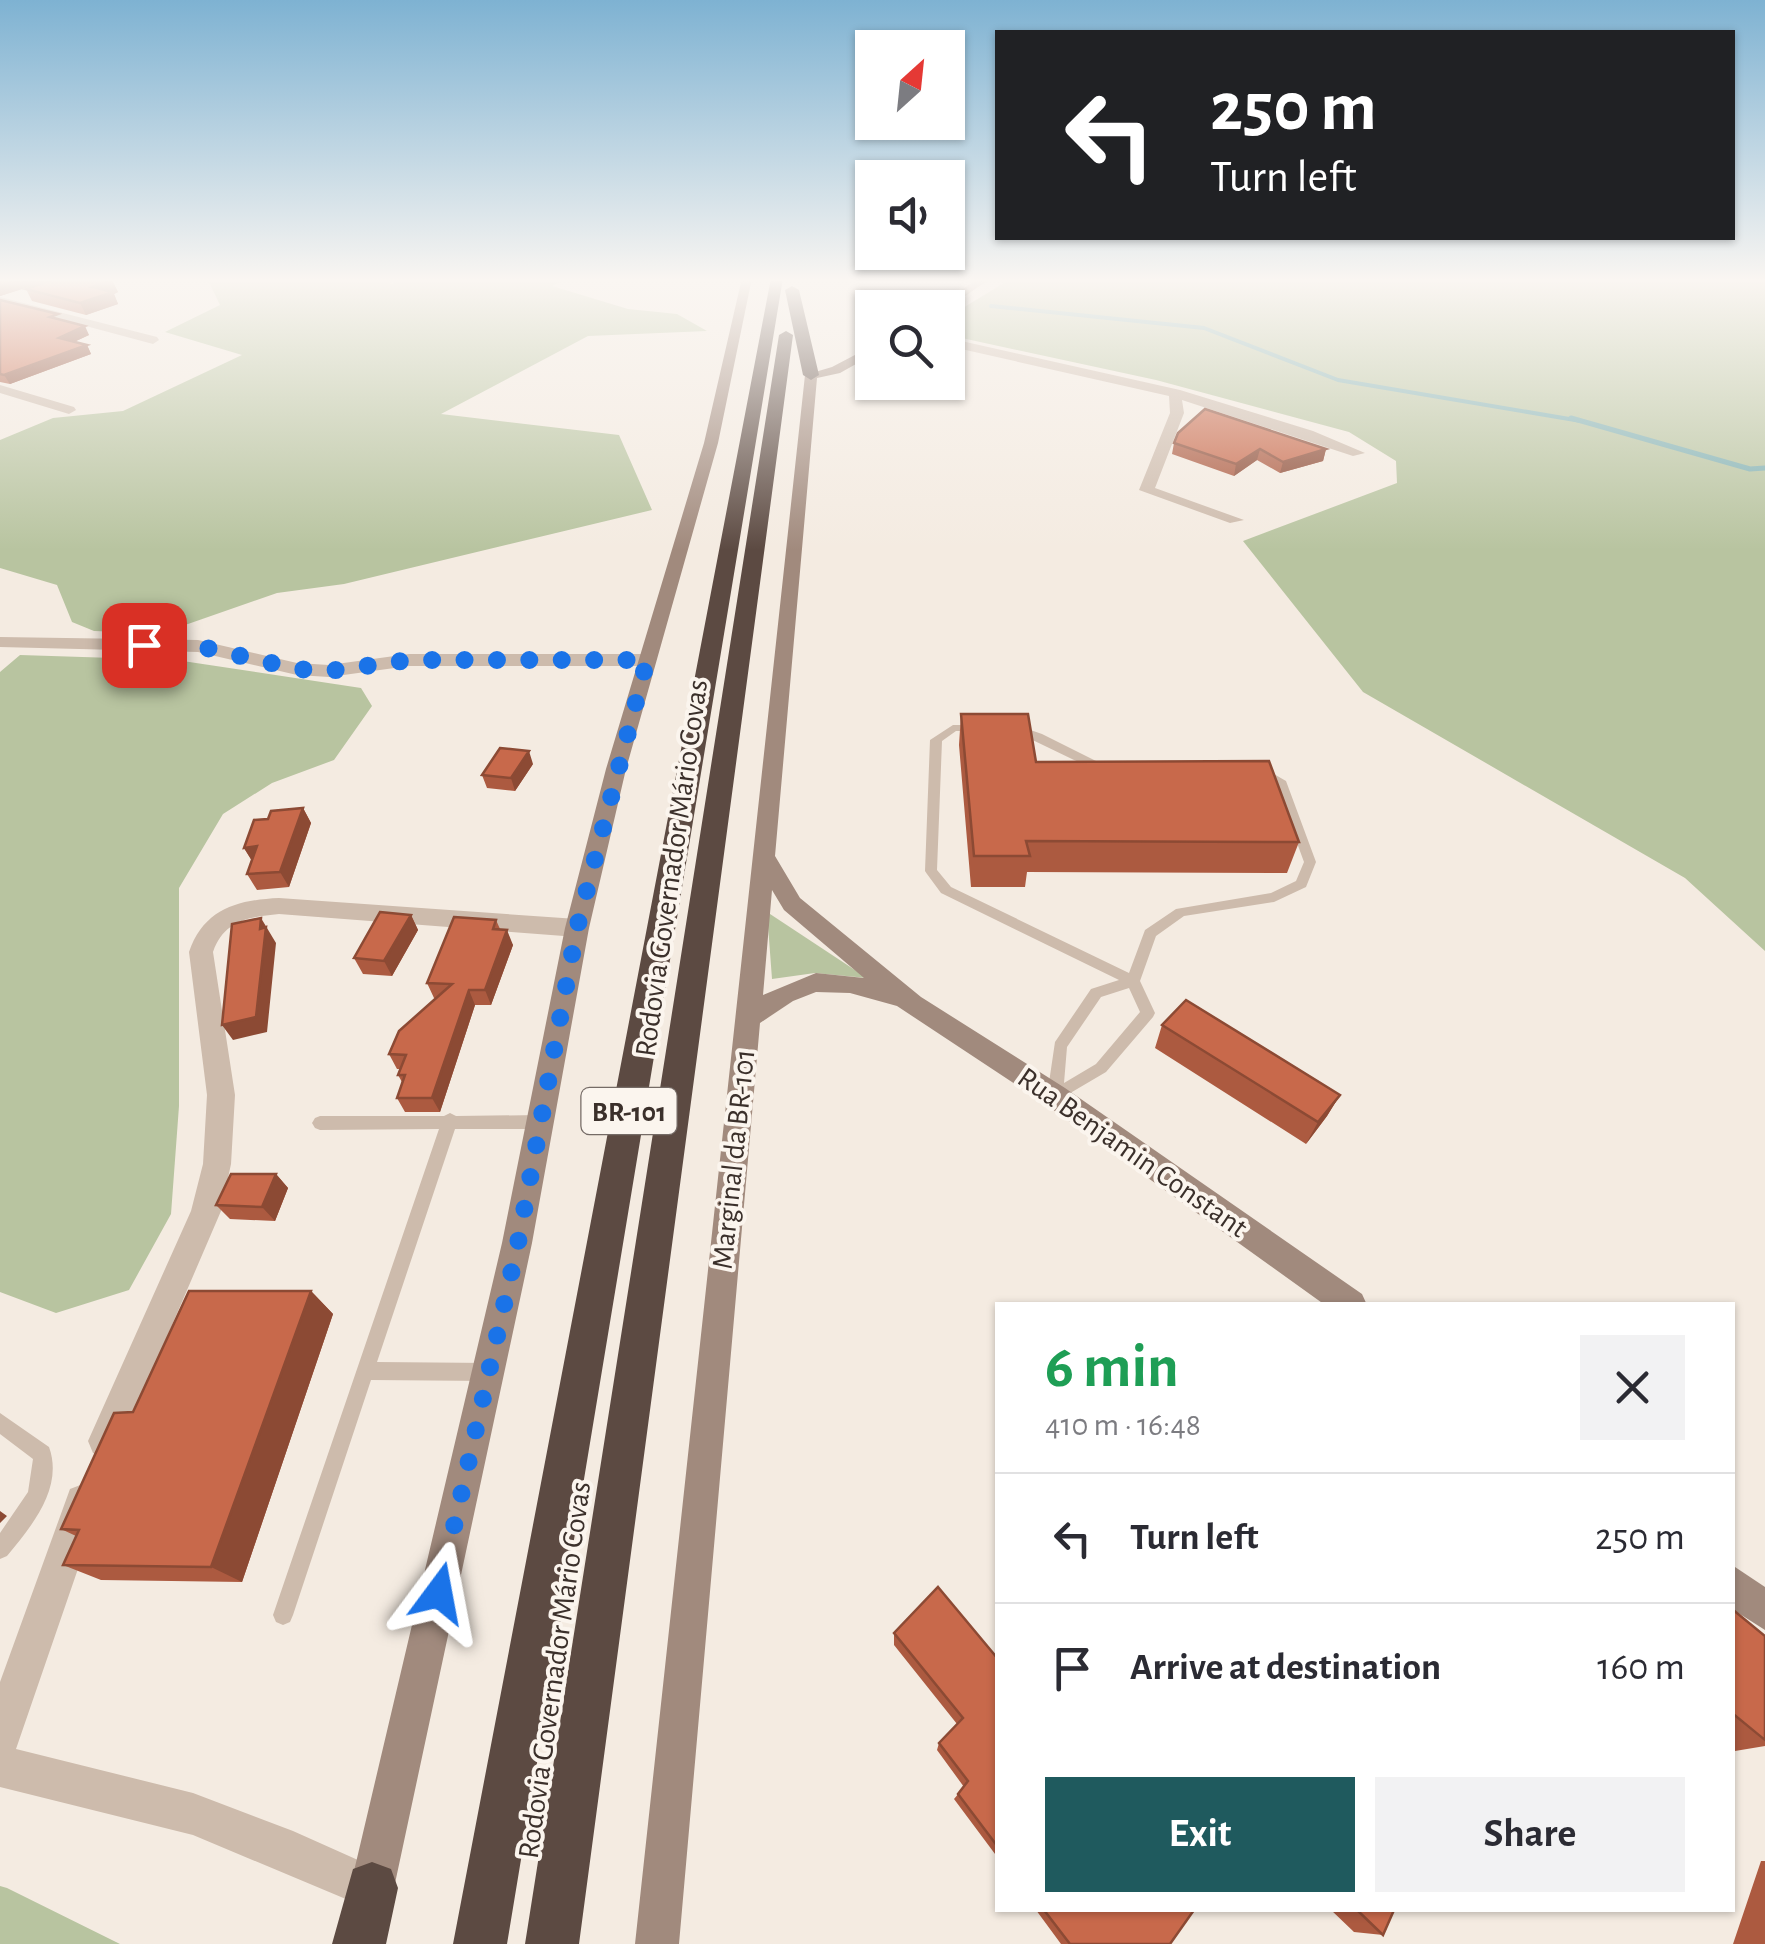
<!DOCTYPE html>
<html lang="en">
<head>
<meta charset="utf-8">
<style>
	body { margin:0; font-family:"Alegreya Sans",sans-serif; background:#f2f2f3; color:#2b2b33; height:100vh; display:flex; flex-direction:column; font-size:38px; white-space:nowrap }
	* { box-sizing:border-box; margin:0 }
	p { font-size:32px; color:#7c7c81 }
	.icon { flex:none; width:55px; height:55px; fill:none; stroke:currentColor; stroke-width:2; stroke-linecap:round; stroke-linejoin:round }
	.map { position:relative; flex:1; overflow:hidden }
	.sheet { position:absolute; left:995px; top:1302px; width:740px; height:610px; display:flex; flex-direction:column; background:#fff; border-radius:0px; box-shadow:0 2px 8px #0004 }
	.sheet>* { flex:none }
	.hud { position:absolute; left:995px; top:30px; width:740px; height:210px; border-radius:0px; box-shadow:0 2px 8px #0004; background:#202124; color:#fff; overflow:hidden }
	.needle { width:65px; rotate:27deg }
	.fabs { position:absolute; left:855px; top:30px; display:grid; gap:20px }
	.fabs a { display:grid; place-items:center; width:110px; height:110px; border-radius:0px; background:#fff; box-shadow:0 2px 8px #0004; font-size:50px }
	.pin { position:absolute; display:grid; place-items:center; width:85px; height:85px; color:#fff; margin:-42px; border-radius:20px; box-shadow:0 5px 15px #0006 }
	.me { position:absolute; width:110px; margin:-55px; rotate:13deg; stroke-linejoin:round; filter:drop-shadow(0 0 8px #0008) }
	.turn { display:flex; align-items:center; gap:35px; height:210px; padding:0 50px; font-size:45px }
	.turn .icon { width:130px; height:130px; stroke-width:2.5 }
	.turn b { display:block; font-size:70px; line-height:85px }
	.round { display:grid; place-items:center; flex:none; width:105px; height:105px; border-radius:0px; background:#f2f2f3 }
	.overview { display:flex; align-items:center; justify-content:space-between; height:170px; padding:0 50px }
	h1 { font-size:60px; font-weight:700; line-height:75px; color:#1e9e55 }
	.cta { display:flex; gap:20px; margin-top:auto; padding:20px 50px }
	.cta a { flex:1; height:115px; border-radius:0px; background:#1f5a5e; color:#fff; font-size:40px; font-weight:700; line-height:115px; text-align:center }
	.cta a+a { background:#f2f2f3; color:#2b2b33 }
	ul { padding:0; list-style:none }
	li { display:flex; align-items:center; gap:30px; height:130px; padding:0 50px; border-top:2px solid #e1e1e2 }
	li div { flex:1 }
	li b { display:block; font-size:38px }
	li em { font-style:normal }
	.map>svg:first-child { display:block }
	.green { fill:#b8c4a0 }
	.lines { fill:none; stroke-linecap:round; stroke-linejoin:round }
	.stream-far1 { stroke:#7fb0b2; stroke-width:4 }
	.stream { stroke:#7fb0b2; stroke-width:5 }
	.lane { fill:#cdbbac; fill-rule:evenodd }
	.street { fill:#cdbbac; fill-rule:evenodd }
	.secondary { fill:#a18a7d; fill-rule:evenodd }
	.highway { fill:#5c4a42; fill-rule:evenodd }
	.wall { fill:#ac5a40 }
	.shaded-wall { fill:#8c4a34 }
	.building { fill:#c8694b; stroke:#8c4a34; stroke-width:2.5 }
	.route { stroke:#1a73e8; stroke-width:18; stroke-dasharray:0 32.4 }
	.labels { text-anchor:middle; stroke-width:8; stroke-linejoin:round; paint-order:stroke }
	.shield { fill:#fbf5ee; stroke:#756b66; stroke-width:2.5 }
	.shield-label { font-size:28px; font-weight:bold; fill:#3b302b }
	.street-label { font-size:30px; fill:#3b302b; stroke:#fbf5ee }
</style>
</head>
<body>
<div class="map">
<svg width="1765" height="1944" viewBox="0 0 1765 1944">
	<rect width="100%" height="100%" fill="#f4ebe1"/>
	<path class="green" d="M207,278H379L392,284L405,278H568L552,286L628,309L677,314L707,331L588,336L441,414L619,435L652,510L344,584L277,593L188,624L147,633L94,631L72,622L57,585L0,568V440L53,418L123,411L242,355L165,332L220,305Z
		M1012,278H1765V951L1685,878L1363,692L1243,541L1397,483L1396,461L1349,432L1156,380L948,335V317Z
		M20,655L176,660L361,688L372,706L334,760L272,783L223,814L179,888V1106L171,1214L129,1290L56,1313L0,1292V672Z
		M767,912L867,978L815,973L772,979Z
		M0,1886L7,1888L120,1944H0Z"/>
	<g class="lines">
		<path class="stream-far1" d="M991,306L1204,328L1338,380L1581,421"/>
		<path class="stream" d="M1571,418L1750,469L1765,468"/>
		<path class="lane" d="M953,725H975L981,728L975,731H956L942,741L937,870L951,887L1129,973L1145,930L1176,909L1271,893L1296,881L1304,862L1275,783L1257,775V769H1265L1286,781L1316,862L1306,887L1274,902L1184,916L1156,936L1140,981L1155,1013L1153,1017L1106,1072L1055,1102L1050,1100L1047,1096L1055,1042L1091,989L1119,980L941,893L927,874L925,871L930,740ZM1129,988L1140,1012L1096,1064L1064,1083L1067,1047L1101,997Z
			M1016,725L1042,734L1106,766L1100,770L1074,760L1012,730L1010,728Z
			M450,1113L456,1116L540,1115L545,1117L548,1122L545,1127L540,1129H455L377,1362L490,1363L496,1366L499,1372L496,1378L490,1381L371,1380L293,1615L290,1622L283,1625L276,1622L273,1615L439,1129L320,1130L315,1128L312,1123L315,1118L320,1116H444Z
			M0,1413L49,1447C64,1488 31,1527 7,1556L0,1559V1533L28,1492L33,1459L0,1434Z"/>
		<path class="street" d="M962,278H986L987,280L982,283Z
			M0,297L157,337L159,340L153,344L0,303Z
			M948,338L1180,390L1313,431L1365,453L1353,456L1182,400L1184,413L1155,488L1244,520L1230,523L1139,490L1170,413L1169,396L948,346Z
			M0,385L74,407L76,410L69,414L0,393Z
			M0,637L198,640L297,663L329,665L409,654H647L656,660L647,666H409L329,677L297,675L198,652L0,647Z
			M279,898L577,919L589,928L577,937L279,914C249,917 224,920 213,952L235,1095L231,1164L221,1211L117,1453L105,1458L93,1453L88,1441L191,1211L203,1164L207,1095L189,952C204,909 237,900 279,898Z
			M83,1484L96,1489L101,1502L16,1749L193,1793L293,1831L387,1873L394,1888L387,1903L372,1910L193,1835L0,1787V1682L70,1489Z"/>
		<path class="secondary" d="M742,278H752L718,443L626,769L589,928L532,1243L394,1888L387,1903L372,1910L357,1903L350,1888L502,1243L565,928L606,769L704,443Z
			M979,278H991L948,308H935Z
			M872,346V355L840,373L817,378L775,856L800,898L921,997L1065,1088L1362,1294L1367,1305H1325L1045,1104L897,1006L850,993L816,992L793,1001L760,1023L679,1944H635L805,375L832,367ZM772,890L784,910L864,978L816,973L763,995Z
			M1732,1565L1765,1587V1630L1732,1609Z"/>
		<path class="highway" d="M771,278H783L507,1944H453Z
			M792,286L799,290L819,375L811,380L803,375L785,290Z
			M786,331L793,335L579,1944H525L779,335Z
			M372,1862L391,1869L398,1888L386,1944H332L353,1869Z"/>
	</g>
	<path class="wall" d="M0,278H102L112,280L118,292L114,294L118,304L86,315L32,301L26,289L54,279L0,296Z
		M0,300L61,320L89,335L74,342L87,345L91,354L10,384L0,382Z
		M1174,443L1326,449L1323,461L1280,473L1257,460L1234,476L1172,454Z
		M961,714L1036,762L1299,842L1287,873L1027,872L1025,887H971L959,745Z
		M533,764L515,791L487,788L482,775Z
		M303,808L311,823L289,887L257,890L247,874L252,861L244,848L268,819Z
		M411,915L418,930L392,976L363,974L354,958Z
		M496,920L500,929L513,945L491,1005H475L440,1112H405L397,1098L402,1082L398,1075L401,1069H397L389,1054L436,998H434L427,983Z
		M1162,1025L1340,1095L1327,1116L1306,1144L1155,1048Z
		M276,1174L288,1188L275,1221L230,1219L216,1205Z
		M311,1291L333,1314L242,1582L101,1580L63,1565L76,1536L61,1529L133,1412Z
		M1732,1609L1765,1636V1746L1735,1751L1732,1749Z
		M894,1633L998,1659V1858L954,1799L964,1787L937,1750L939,1743L957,1724L894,1645Z
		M1761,1861H1765V1944H1733Z
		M1036,1910H1194L1170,1944H1061Z
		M1331,1910H1394L1383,1935L1354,1932Z"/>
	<path class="shaded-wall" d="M26,278H57L0,296V286Z
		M112,280L118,292L114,294L118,304L86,315L80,303L92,287Z
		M85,326L89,335L63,347L59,338Z
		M87,345L91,354L10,384L4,375Z
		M1260,449L1257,460L1234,476L1236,464Z
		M1326,449L1323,461L1280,473L1283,462Z
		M529,751L533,764L515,791L511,778Z
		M303,808L311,823L289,887L280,872Z
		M257,846L254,864L244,848Z
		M411,915L418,930L392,976L384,961Z
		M261,918L276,943L267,1032L233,1040L222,1025Z
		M507,930L513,945L491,1005L485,990Z
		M469,990L475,1005L440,1112L432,1098Z
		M1340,1095L1327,1116L1306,1144L1318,1122Z
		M276,1174L288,1188L275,1221L262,1207Z
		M311,1291L333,1314L242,1582L211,1567Z
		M0,1511L7,1516L0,1523Z"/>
	<path class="building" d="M0,278H26L0,286Z
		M57,278H102L112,280L92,287L113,292L80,303L26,289Z
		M0,300L58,314L50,317L85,326L59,338L87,345L4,375L0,374Z
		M1205,409L1326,449L1283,462L1260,449L1236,464L1174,443L1178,433Z
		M961,714H1028L1036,762L1269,761L1299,842L1026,841L1030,856H974Z
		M500,748L529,751L511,778L482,775Z
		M303,808L280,872L247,874L257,846L244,848L254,820L268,819L271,811Z
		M380,912L411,915L384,961L354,958Z
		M454,917L496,920L493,929L507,930L485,990H469L432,1098H397L405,1075H398L406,1055L389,1054L399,1031L452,984L427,983Z
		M261,918L260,929L266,927L256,1017L222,1025L232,924Z
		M1186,1000L1340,1095L1318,1122L1162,1025Z
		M231,1174H276L262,1207L216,1205Z
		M189,1291H311L211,1567L63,1565L79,1530L61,1529L114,1413L133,1412Z
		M938,1587L998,1659V1847L958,1794L968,1781L939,1743L963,1718L894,1633Z
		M1732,1609L1765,1636V1740L1732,1713Z
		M1044,1910H1194L1170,1944H1070Z
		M1357,1910H1394L1383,1935Z"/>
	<linearGradient id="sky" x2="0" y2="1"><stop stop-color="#7eb2d2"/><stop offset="0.51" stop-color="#faf6f2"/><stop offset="1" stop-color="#faf6f2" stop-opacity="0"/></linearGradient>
	<rect width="1765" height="550" fill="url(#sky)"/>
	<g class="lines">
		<path class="route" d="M144,645L198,646L297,669L329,671L409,660H647L577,928L518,1243L439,1593"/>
	</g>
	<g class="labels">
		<rect class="shield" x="581.5" y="1088" width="95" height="46" rx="8"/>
		<g class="shield-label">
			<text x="629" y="1121">BR-101</text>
		</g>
		<g class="street-label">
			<text transform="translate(671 868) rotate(-82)" y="10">Rodovia Governador Mário Covas</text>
			<text transform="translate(1133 1152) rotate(35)" y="10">Rua Benjamin Constant</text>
			<text transform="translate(733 1159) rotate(-84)" y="10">Marginal da BR-101</text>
			<text transform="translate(554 1670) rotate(-82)" y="10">Rodovia Governador Mário Covas</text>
		</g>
	</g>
</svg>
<div class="fabs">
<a><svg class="needle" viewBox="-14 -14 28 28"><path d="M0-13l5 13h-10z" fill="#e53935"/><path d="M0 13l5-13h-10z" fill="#7c7c81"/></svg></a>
<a><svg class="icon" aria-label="sound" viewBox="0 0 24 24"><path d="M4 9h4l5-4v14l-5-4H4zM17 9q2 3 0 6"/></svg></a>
<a><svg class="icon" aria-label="search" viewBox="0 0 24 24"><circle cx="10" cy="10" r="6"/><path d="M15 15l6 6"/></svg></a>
</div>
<div class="pin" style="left:144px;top:645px;background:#d93025"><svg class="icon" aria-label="arrive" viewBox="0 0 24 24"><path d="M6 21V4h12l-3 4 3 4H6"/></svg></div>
<svg class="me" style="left:439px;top:1593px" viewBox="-20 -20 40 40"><path d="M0-17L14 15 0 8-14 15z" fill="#1a73e8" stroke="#fff" stroke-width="4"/></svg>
<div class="hud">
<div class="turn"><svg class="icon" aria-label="left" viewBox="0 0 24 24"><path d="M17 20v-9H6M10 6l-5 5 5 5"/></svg><div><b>250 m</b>Turn left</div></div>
</div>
<section class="sheet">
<div class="overview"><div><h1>6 min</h1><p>410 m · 16:48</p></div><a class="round"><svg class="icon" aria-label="close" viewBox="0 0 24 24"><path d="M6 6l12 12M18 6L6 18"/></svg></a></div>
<ul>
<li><svg class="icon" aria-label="left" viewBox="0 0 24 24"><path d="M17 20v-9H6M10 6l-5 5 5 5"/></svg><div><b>Turn left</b></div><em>250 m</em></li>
<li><svg class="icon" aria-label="arrive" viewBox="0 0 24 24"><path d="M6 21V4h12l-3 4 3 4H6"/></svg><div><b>Arrive at destination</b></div><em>160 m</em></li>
</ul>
<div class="cta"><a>Exit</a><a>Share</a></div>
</section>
</div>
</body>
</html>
